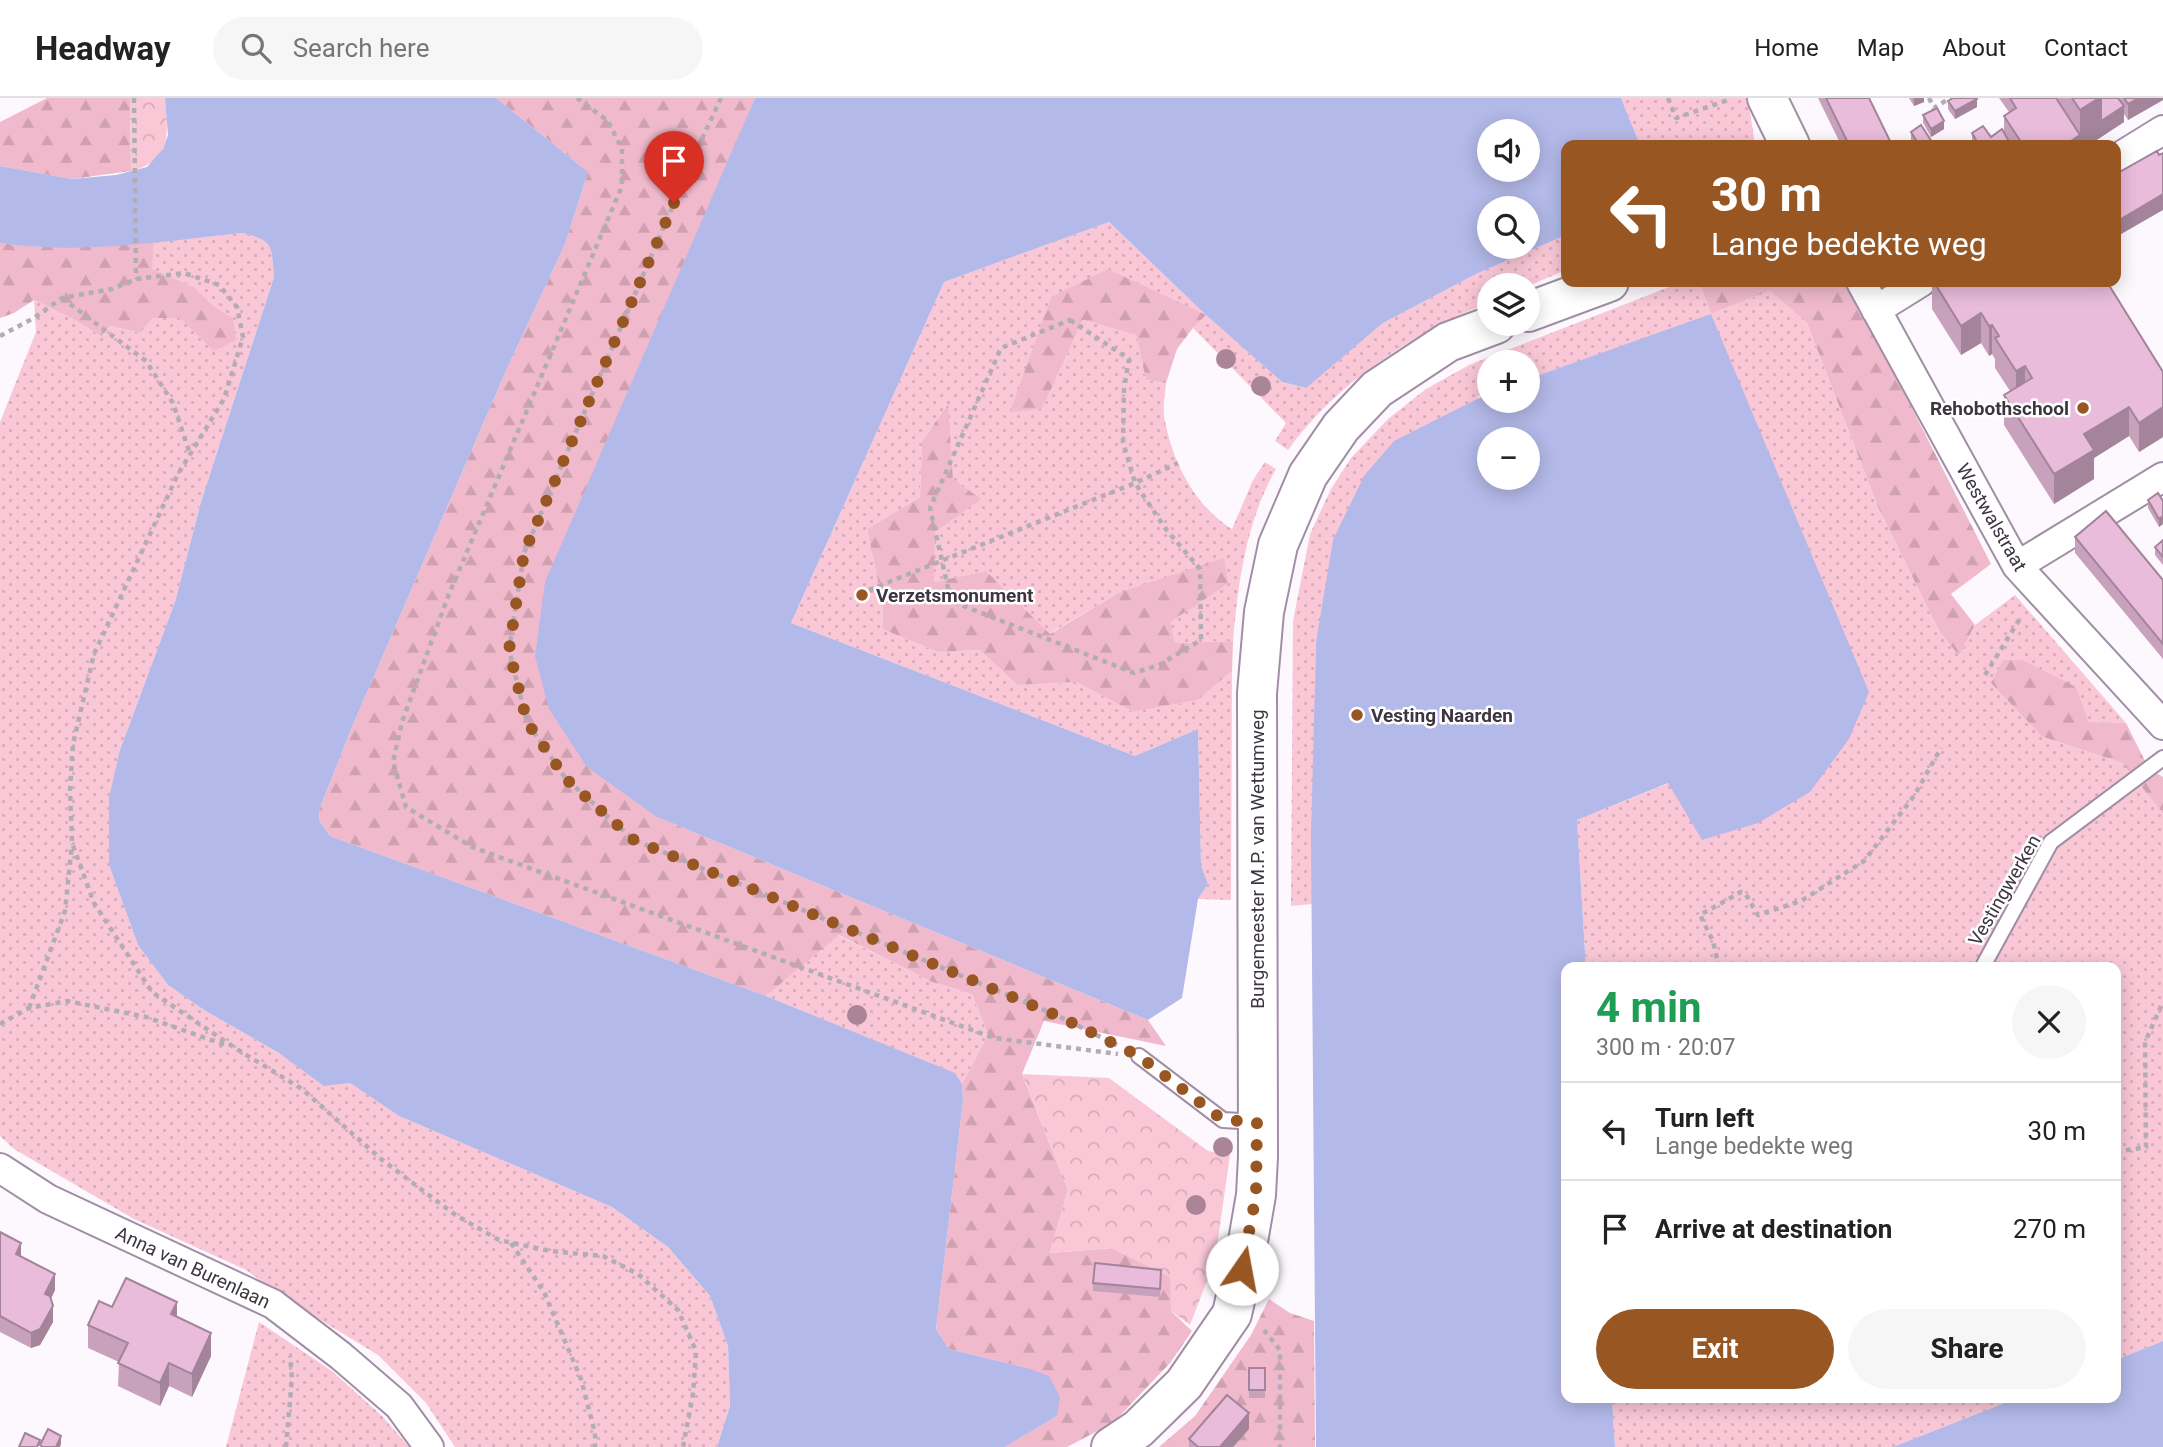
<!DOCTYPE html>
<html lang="en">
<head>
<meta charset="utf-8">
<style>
	body { margin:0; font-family:Roboto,sans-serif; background:#f6f6f6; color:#222; height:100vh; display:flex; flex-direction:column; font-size:26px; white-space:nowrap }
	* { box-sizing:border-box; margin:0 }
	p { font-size:23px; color:#767676 }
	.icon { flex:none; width:38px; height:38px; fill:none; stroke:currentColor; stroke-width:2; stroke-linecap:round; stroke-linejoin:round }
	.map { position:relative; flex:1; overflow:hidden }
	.drawer { position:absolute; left:1561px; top:864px; width:560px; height:441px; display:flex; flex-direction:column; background:#fff; border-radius:14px; box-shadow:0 4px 18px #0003 }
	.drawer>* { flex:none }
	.banner { position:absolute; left:1561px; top:42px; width:560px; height:147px; border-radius:14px; box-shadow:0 4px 18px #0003; background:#975622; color:#fff; overflow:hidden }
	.controls { position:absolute; left:1477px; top:21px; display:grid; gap:14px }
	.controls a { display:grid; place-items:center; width:63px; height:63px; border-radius:50%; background:#fff; box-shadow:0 4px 18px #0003; font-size:35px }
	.pin { position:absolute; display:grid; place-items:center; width:60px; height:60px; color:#fff; margin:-72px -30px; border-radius:50% 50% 50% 0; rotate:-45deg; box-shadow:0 0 7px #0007 }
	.pin .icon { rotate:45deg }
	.me { position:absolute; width:77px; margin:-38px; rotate:12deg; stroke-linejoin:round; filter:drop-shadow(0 0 5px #0008) }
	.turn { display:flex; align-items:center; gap:24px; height:147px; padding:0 35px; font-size:32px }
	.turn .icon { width:91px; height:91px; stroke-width:2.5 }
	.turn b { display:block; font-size:49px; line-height:60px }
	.round { display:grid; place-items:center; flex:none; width:74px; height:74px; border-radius:37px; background:#f6f6f6 }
	.overview { display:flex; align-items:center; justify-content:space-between; height:119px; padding:0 35px }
	h1 { font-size:42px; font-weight:700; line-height:52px; color:#1e9e55 }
	.button { display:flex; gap:14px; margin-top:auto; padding:14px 35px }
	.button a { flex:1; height:80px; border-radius:42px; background:#975622; color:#fff; font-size:28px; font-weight:700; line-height:80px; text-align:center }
	.button a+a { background:#f6f6f6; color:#222 }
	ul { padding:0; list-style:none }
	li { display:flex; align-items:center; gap:21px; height:98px; padding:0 35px; border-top:2px solid #e0e0e0 }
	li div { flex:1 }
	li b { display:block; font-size:26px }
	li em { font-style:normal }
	header { display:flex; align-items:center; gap:42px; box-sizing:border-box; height:98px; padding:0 35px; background:#fff; border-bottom:2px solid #e0e0e0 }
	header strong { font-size:33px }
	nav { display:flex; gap:38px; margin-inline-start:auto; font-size:24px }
	.search { width:490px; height:63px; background:#f6f6f6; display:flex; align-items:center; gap:18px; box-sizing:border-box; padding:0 24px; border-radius:38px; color:#767676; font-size:26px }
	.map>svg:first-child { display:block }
	.grass { fill:url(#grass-dots) }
	.forest { fill:url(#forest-firs) }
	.park { fill:url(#park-crowns) }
	.water { fill:#b3b9e8; fill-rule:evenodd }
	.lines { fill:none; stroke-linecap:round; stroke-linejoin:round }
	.lane-casing { stroke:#a08ea6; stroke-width:18 }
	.street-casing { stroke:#a08ea6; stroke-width:32 }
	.secondary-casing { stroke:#a08ea6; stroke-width:42 }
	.path { stroke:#b2acb4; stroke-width:4.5; stroke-dasharray:5 5; stroke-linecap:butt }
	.lane { stroke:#fff; stroke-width:14 }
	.street { stroke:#fff; stroke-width:28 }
	.secondary { stroke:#fff; stroke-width:38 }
	.tree { fill:#aa8597 }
	.wall { fill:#c8a2bd }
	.shaded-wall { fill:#a3849a }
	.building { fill:#e9bcdc; stroke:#a3849a; stroke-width:2 }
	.route { stroke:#975622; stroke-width:12; stroke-dasharray:0 21.6 }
	.poi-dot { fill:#975622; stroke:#fff; stroke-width:2.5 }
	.labels { text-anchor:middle; stroke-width:5; stroke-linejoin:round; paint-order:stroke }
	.poi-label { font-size:19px; font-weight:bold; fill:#3d3540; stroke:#fff; text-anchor:start }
	.street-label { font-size:19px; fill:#3d3540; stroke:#fff }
</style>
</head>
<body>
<header>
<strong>Headway</strong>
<div class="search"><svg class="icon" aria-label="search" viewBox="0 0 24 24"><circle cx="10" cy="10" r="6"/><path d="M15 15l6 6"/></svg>Search here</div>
<nav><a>Home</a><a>Map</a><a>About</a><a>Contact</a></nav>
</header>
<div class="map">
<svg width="2163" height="1349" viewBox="0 0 2163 1349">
	<defs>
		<pattern id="grass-dots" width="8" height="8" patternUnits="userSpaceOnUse" patternTransform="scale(1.75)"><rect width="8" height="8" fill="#fac7d7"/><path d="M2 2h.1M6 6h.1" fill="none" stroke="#d7acba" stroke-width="1.8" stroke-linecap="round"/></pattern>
		<pattern id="forest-firs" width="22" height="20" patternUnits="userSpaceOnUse" patternTransform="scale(1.75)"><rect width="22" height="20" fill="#f0bacc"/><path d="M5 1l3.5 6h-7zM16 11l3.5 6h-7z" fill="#cfa0b0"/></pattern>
		<pattern id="park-crowns" width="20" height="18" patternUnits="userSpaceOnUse" patternTransform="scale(1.75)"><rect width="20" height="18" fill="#fac7d7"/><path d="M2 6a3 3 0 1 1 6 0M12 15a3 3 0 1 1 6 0" fill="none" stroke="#d7acba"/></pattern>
	</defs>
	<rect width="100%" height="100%" fill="#fdf8fe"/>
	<path class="grass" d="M1621,0H1748L1755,47H1640Z
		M1109,124L1206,217L1282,284L1305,290L1383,225L1476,176L1566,137V172L1528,188L1489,187V204C1413,236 1337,284 1288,352L1275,343L1286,325L1193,230L1206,217L1051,199L1011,313L1042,311L1083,222L1136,237L1146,282L1166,285C1165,297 1162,311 1165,323C1173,365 1195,408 1232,431L1253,382L1265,364L1276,371C1246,424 1238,484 1233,543L1175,545L1169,524L1228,486L1118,495L1049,536L986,473L934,484V434L953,381L947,307L922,343L920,399L867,431L883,508L882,531L938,554L980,552L1017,587L1076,584L1133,614L1198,602L1232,573L1231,802L1198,801L1208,786L1201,767L1198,631L1135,658L791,525L944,184Z
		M243,135C275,143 271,149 274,179L201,404L175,504L120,652L109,767L138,847L168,887L204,912L279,955L324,987L350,985L399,1018L612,1109L668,1149L710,1198L728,1248L730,1308L717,1349H455L426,1305L378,1257L286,1201L246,1172L134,1121L14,1051L0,1038V324L36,234L34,202L71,220L101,238L110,228L140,235L153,220H233L215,209L194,189L151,171L154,144Z
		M1682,184H1699L1711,216L1770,193L1807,225L1878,409L1939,533L1959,558L1975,527L2015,497L2126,625L2089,624L2076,589L2043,639L2124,665L2163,716V1243L2116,1262V870H1586L1577,722L1669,685L1711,217L1528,281V264H1489V295L1479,298L1316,545L1312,806L1291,808L1293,523L1310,436L1331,391L1351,360L1388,321L1426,291L1469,267Z
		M838,837L932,884L972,896L988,937L962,986L954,975L766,898Z
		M259,1224L332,1273L382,1318L409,1349H226Z
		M1612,1300H2017L1893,1349H1615Z"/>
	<path class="forest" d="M47,0H130L131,73L72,81L0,68V24Z
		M496,0H755L741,33L657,719L1148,922L1166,948L1044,923L1022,976L1068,1092L1050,1155L1112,1150L1171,1179V1213L1192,1233L1170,1265L1113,1325L1067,1349H1005L1057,1318L1027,1270L949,1251L936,1231L963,1003L962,986L988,937L972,896L932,884L839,837L766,898L330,738L319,722L320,710L352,629L505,275L565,146L588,74Z
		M154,144L152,171L194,189L215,209L233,220L236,242L214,253L180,220H153L140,235L110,228L101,238L71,220L34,202L14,215L0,220V145C52,152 102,149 154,144Z
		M1108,171L1206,217L1193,230L1177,251L1166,285L1146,282L1136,237L1083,222L1042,311L1010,314L1051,199Z
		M1699,184H1848L1991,466L1951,496L1975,527L1959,558L1939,533L1878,409L1807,225L1770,193L1711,216Z
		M948,306L953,381L981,401L935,434L934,484L986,473L1050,536L1118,495L1224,460L1228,486L1170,524L1175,545L1233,543L1232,573L1198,602L1133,614L1076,584L1017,587L980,552L938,554L882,531L883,508L867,431L920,399L922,343Z
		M2003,562H2022L2076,589L2089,624L2126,625L2149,671L2163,679V716L2123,665L2043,639L1991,585Z
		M1269,1201L1290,1215L1314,1223L1315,1349H1159L1195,1318L1251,1237Z"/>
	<path class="park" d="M130,0H165C168,35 173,62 131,73Z
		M1022,976L1109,980L1208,1053L1230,1057L1215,1162L1190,1227L1171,1213L1170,1179L1112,1150L1050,1155L1068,1092Z"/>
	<path class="water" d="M165,0H496L588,74L565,146L505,275L352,629L320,710L319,722L330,738L766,898L955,975L962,986L963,1003L936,1231L949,1251L1027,1270L1049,1278L1060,1299L1057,1318L1005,1349H717L730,1308L728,1248L710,1198L668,1149L612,1109L399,1018L350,985L324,988L279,955L204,912L168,887L138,847L109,767V700L120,652L175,504L201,404L274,179C271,149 275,143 243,135C162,143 81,157 0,145V68L72,81L116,77L147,69L163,51L168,37Z
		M755,0H1621L1640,47H1566V137L1476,176L1383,225L1306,290L1282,284L1206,217L1109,124L944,184L791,525L1135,658L1198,631L1201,767L1208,786L1198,801L1182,900L1148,922L657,719L587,669L549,611L535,558L545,484ZM1489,33H1528V72H1489ZM1489,110H1528V149H1489Z
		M1711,216L1869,594L1849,641L1810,694L1758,725L1702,742L1668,685L1577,722L1586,870H1566V1300H1612L1615,1349H1316L1311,740L1316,545L1333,442L1364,378L1394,343L1489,295V303H1528V281ZM1528,341V380H1489V341Z
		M2163,1243V1349H1893L2017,1300H2116V1262Z"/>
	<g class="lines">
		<defs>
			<path id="lane" d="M1982,870L2051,744L2163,660
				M1139,958L1223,1022L1257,1024"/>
			<path id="street" d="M2116,61L2163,32
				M1861,184L2017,468L2163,627
				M1876,212L1921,184
				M2017,468L2163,379
				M0,1070L48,1101L273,1206L341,1258L399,1308L429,1349"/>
			<path id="secondary" d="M1767,0L1790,47
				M1528,214L1609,184
				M1111,1349L1138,1331L1184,1286L1232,1216L1247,1149L1256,1097L1258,1059L1257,595L1264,514L1278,447L1308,377L1341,329L1377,291L1448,244L1496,226"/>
		</defs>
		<use href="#lane" class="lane-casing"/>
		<use href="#street" class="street-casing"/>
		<use href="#secondary" class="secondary-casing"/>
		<path class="path" d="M134,0L136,181
			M577,0L608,23L622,51V88L449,496L402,624L393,664L406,709L472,749L994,940L1118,956
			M721,0L695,56L524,455L509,552L527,624L566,681L634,742L1056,917L1117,947
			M1668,0L1676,20L1731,1
			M1929,0L1934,10L1950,0
			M62,200L146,263L173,305L190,356
			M1070,222L1129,261L1124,291L1123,344L1135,385L1165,430L1200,471L1201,542L1159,567L1134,575L951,503L930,410L1001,250Z
			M0,238L34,220L62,200L112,191L136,181L184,175L219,187L237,209L243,239L224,301L178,376L94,556L73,646L70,691L72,745L94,805L152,894L235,950L302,991L381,1061L454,1116L499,1142L550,1153L603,1158L638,1176L678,1212L696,1253L693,1296L683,1349
			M869,492L1135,385L1178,365
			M1985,577L2021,519
			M1719,870L1713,843L1700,817L1741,794L1745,795L1758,817L1801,803L1864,763L1914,698L1941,650
			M29,910L65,813L72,746
			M0,926L29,910L67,903L146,919L228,948
			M2116,1054L2146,1049L2145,944L2163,904
			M511,1145L544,1194L581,1281L595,1335V1349
			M1264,1232L1280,1252V1349
			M286,1349L292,1280L290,1258"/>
		<use href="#lane" class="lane"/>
		<use href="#street" class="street"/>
		<use href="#secondary" class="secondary"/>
	</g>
	<g class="tree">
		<circle cx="1226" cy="261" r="10"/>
		<circle cx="1261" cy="288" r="10"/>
		<circle cx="857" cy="917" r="10"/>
		<circle cx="1223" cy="1049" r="10"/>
		<circle cx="1196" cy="1107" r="10"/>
	</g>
	<path class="wall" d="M1818,0H1869L1892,47H1841Z
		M1909,0H1924V4L1914,8Z
		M1999,0H2163V2L2128,22L2124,16V24L2089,47H2012L2004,34V18L2009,14Z
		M1948,3L1977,9L1955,21L1948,11Z
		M1923,17L1944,31L1931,39L1923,25Z
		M1911,34L1934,47H1914L1911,42Z
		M1972,35L1991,39L2011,47H1972Z
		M1932,184H2107L2163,274V339L2139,354L2129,338L2094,360V381L2054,406L2004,327V297L2010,293L1995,270V261L1992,256L1989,258L1981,245L1961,257L1932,211Z
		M2148,402L2163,403V426L2159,429L2148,410Z
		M2075,439L2163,482V561L2075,455Z
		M2163,442V467L2155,457V449Z
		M0,1134L21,1158L55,1192L51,1201L53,1224L40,1247L31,1250L0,1234Z
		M1161,1180L1160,1199L1093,1193V1185Z
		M112,1209L177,1219L211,1258L192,1299L169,1288L160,1308L118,1288L119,1264L88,1250V1227Z
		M1249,1270H1265V1300H1249Z
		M1249,1331L1233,1349H1189V1341Z"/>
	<path class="shaded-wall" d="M1914,0H1924V4L1914,8Z
		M2099,0L2124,8V24L2089,47H2065L2080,37V12Z
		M2139,0H2163V2L2128,22V6Z
		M1977,1V9L1955,21V13Z
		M1944,23V31L1931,39V31Z
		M2163,96V112L2116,139V124Z
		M1981,215V245L1961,257V228Z
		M1992,227V256L1989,258V228Z
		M2025,268V298L2016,303V273Z
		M2129,309V338L2094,360V381L2054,406V376L2084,336Z
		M2163,309V339L2139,354V325Z
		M2163,418V426L2159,429V421Z
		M21,1145V1161L16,1156Z
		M55,1176V1192L45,1212V1196Z
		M177,1204V1227L171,1216Z
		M53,1208V1224L40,1247L31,1250V1235Z
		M211,1235V1258L192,1299V1276Z
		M169,1265V1288L160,1308V1285Z
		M1249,1315V1331L1233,1349H1220Z
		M61,1338V1346L60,1349H56Z"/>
	<path class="building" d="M1826,0H1869L1892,47H1849Z
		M1953,0H1976L1977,1L1955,13L1948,3Z
		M2010,0H2056L2080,37L2065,47H2023L2004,18L2016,10Z
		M2072,0H2099L2080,12Z
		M2101,0H2118L2124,8L2101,23Z
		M2124,0H2139L2128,6Z
		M1937,10L1944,23L1931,31L1923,17Z
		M1921,27L1934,47H1919L1911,34Z
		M1983,28L1991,39L2002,31L2011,47H1979L1972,35Z
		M2157,53L2159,57L2163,55V96L2116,124V76Z
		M1934,184H2107L2163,274V309L2139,325L2129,309L2084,336L2094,352L2054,376L2004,297L2032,280L2025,268L2016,273L1995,240L1999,238L1992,227L1989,228L1981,215L1961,228Z
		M2158,395L2163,403V418L2159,421L2148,402Z
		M2106,413L2163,482V546L2075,439Z
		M2163,442V459L2155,449Z
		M0,1134L21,1145L16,1156L55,1176L45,1196L50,1198L53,1208L40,1231L31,1235L0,1218Z
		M1095,1165L1161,1172L1160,1191L1093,1185Z
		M126,1180L177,1204L171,1216L211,1235L192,1276L169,1265L160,1285L118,1265L128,1245L88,1227L99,1203L112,1209Z
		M1249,1270H1265V1292H1249Z
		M1227,1297L1249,1315L1220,1349H1198L1189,1341Z
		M48,1331L61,1338L56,1349H43L40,1347Z
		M25,1335L40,1342L37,1349H19Z"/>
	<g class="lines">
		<path class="route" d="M674,105L524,455L509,552L527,624L566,681L634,742L1056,917L1139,958L1223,1022L1257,1024L1256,1097L1242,1171"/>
	</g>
	<g class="poi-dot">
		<circle cx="2083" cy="310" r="7"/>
		<circle cx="862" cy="497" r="7"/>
		<circle cx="1357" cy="617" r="7"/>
	</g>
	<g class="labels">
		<g class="poi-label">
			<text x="2069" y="317" text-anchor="end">Rehobothschool</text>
			<text x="876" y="504">Verzetsmonument</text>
			<text x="1371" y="624">Vesting Naarden</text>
		</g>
		<g class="street-label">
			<text transform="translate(1992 419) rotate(60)" y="7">Westwalstraat</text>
			<text transform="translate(1257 761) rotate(-90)" y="7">Burgemeester M.P. van Wettumweg</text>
			<text transform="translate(2004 792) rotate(-60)" y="7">Vestingwerken</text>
			<text transform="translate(193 1169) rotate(25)" y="7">Anna van Burenlaan</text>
		</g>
	</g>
</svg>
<div class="controls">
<a><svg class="icon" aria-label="sound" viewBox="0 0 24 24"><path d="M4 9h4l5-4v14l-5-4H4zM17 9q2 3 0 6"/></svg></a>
<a><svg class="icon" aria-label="search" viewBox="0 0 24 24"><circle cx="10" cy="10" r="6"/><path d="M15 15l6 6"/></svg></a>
<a><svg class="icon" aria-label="layers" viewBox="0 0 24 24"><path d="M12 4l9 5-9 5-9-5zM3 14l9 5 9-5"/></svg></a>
<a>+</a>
<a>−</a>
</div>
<div class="pin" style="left:674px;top:105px;background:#d93025"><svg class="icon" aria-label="arrive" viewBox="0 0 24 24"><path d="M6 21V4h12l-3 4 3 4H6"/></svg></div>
<svg class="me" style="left:1242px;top:1171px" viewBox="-20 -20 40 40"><circle r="19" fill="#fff"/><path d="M0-13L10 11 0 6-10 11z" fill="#975622"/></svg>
<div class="banner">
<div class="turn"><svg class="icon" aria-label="left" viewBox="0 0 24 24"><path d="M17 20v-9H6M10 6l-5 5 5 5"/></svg><div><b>30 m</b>Lange bedekte weg</div></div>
</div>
<section class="drawer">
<div class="overview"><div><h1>4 min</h1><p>300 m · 20:07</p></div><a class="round"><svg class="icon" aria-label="close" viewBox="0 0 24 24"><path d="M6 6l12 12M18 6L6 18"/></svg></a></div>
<ul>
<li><svg class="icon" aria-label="left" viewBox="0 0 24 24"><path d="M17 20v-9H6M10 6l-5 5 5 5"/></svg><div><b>Turn left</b><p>Lange bedekte weg</p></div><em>30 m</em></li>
<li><svg class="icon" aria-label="arrive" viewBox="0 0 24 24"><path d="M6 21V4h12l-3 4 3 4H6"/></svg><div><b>Arrive at destination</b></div><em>270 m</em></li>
</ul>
<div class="button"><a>Exit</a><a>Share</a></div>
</section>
</div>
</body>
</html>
